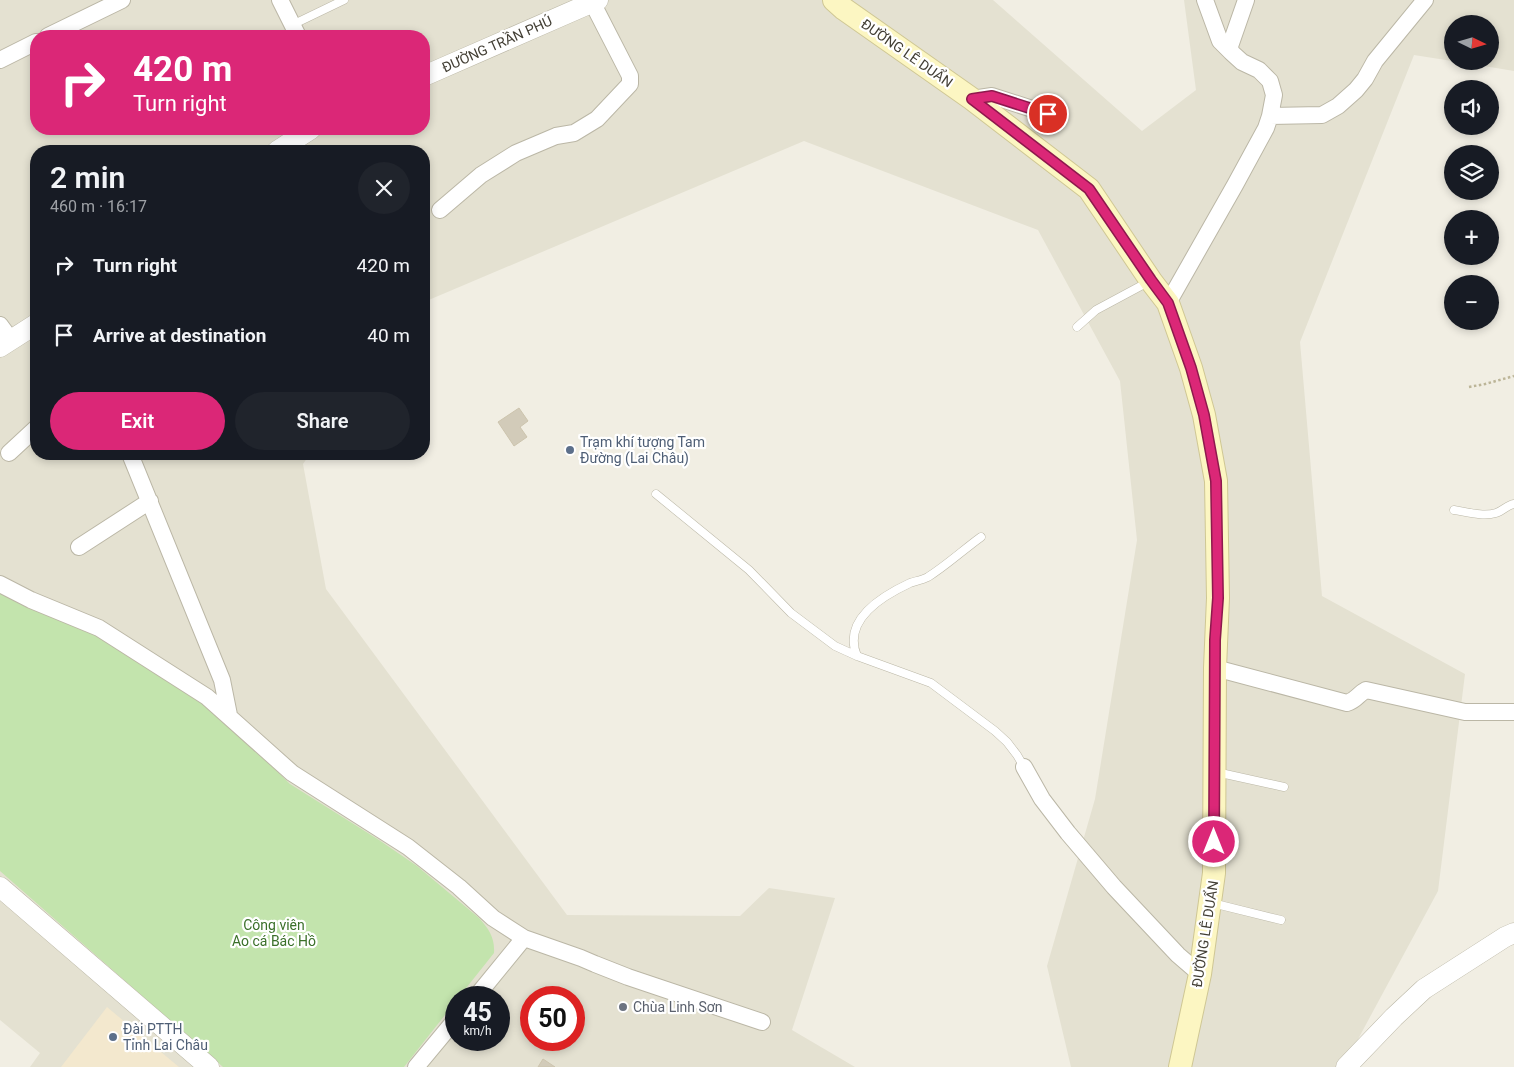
<!DOCTYPE html>
<html lang="en">
<head>
<meta charset="utf-8">
<style>
	body { margin:0; font-family:Roboto,sans-serif; background:#20242c; color:#f1f3f6; height:100vh; display:flex; flex-direction:column; font-size:19px; white-space:nowrap }
	* { box-sizing:border-box; margin:0 }
	p { font-size:16px; color:#9ea1a6 }
	.icon { flex:none; width:28px; height:28px; fill:none; stroke:currentColor; stroke-width:2; stroke-linecap:round; stroke-linejoin:round }
	.map { position:relative; flex:1; overflow:hidden }
	.panel { position:absolute; left:30px; top:145px; width:400px; height:315px; display:flex; flex-direction:column; background:#171b24; border-radius:20px; box-shadow:0 2px 8px #0003 }
	.panel>* { flex:none }
	.guide { position:absolute; left:30px; top:30px; width:400px; height:105px; border-radius:20px; box-shadow:0 2px 8px #0003; background:#db2777; color:#fff; overflow:hidden }
	.needle { width:32px; rotate:95deg }
	.controls { position:absolute; left:1444px; top:15px; display:grid; gap:10px }
	.controls a { display:grid; place-items:center; width:55px; height:55px; border-radius:50%; background:#171b24; box-shadow:0 2px 8px #0003; font-size:25px }
	.speed { position:absolute; left:445px; top:986px; display:flex; gap:10px; font-size:25px; font-weight:700; text-align:center }
	.speed>* { display:grid; place-content:center; width:65px; height:65px; border-radius:50%; background:#171b24; box-shadow:0 2px 8px #0003; line-height:1 }
	.speed small { font-size:12px; font-weight:400 }
	.speed .limit { border:8px solid #d22; background:#fff; color:#111 }
	.pin { position:absolute; display:grid; place-items:center; width:42px; height:42px; color:#fff; margin:-21px; border:2px solid #fff; border-radius:50%; box-shadow:0 1px 5px #0007 }
	.me { position:absolute; width:55px; margin:-28px; rotate:0deg; stroke-linejoin:round; filter:drop-shadow(0 0 4px #0008) }
	.turn { display:flex; align-items:center; gap:18px; height:105px; padding:0 20px; font-size:22px }
	.turn .icon { width:65px; height:65px; stroke-width:2.5 }
	.turn b { display:block; font-size:35px; line-height:42px }
	.round { display:grid; place-items:center; flex:none; width:52px; height:52px; border-radius:26px; background:#20242c }
	.headline { display:flex; align-items:center; justify-content:space-between; height:85px; padding:0 20px }
	h1 { font-size:30px; font-weight:600; line-height:38px }
	.primary-button { display:flex; gap:10px; margin-top:auto; padding:10px 20px }
	.primary-button a { flex:1; height:58px; border-radius:30px; background:#db2777; color:#fff; font-size:20px; font-weight:600; line-height:58px; text-align:center }
	.primary-button a+a { background:#20242c; color:#f1f3f6 }
	ul { padding:0; list-style:none }
	li { display:flex; align-items:center; gap:15px; height:70px; padding:0 20px }
	li div { flex:1 }
	li b { display:block; font-size:19px }
	li em { font-style:normal }
	.map>svg:first-child { display:block }
	.residential { fill:#e4e1d1; fill-rule:evenodd }
	.commercial { fill:#f3e8ce }
	.green { fill:#c3e4ad }
	.building { fill:#d2cbb9; stroke:#ccc4ad }
	.lines { fill:none; stroke-linecap:round; stroke-linejoin:round }
	.service-casing { stroke:#bbb7a6; stroke-width:9 }
	.minor-casing { stroke:#bbb7a6; stroke-width:18 }
	.tertiary-casing { stroke:#bbb7a6; stroke-width:21 }
	.secondary-casing { stroke:#cfc794; stroke-width:24 }
	.path { stroke:#bcb598; stroke-width:2.5; stroke-dasharray:2.5 2.5; stroke-linecap:butt }
	.service { stroke:#fff; stroke-width:8 }
	.minor { stroke:#fff; stroke-width:16 }
	.tertiary { stroke:#fff; stroke-width:20 }
	.secondary { stroke:#fcf6c2; stroke-width:22 }
	.route-casing { stroke:#8e194d; stroke-width:12 }
	.route { stroke:#db2777; stroke-width:9 }
	.service-dot { fill:#5c6f8a; stroke:#fff; stroke-width:2 }
	.worship-dot { fill:#6b7280; stroke:#fff; stroke-width:2 }
	.labels { text-anchor:middle; stroke-width:4.5; stroke-linejoin:round; paint-order:stroke }
	.street-label { font-size:14px; fill:#423e34; stroke:#fff }
	.service-label { font-size:14px; fill:#4e5e75; stroke:#fff; text-anchor:start }
	.park-label { font-size:14px; fill:#3b702a; stroke:#fff }
	.worship-label { font-size:14px; fill:#5b616d; stroke:#fff; text-anchor:start }
</style>
</head>
<body>
<div class="map">
<svg width="1514" height="1067" viewBox="0 0 1514 1067">
	<rect width="100%" height="100%" fill="#f1eee3"/>
	<path class="residential" d="M0,0H993L1142,131L1196,90L1184,0H1514V71L1454,61H1490V24H1452V61L1414,55L1300,342L1322,596L1465,674L1438,891L1343,1067H1071L1047,966L1095,799L1137,540L1120,381L1038,230L804,141L424,302V151H36V454H310L303,464L326,589L567,915L740,916L769,888L835,898L792,1030L855,1067H30L40,1053L0,1020ZM36,36H424V129H36ZM456,998H499V1040H456ZM531,998H574V1040H531Z"/>
	<path class="commercial" d="M107,1007L179,1067H61Z"/>
	<path class="green" d="M0,591L91,632L214,710L290,784L379,840L417,866L479,918C489,929 495,938 494,953L459,997L456,998V1001L404,1067H223L0,871Z"/>
	<path class="building" d="M519,408L528,421L520,427L527,437L514,446L498,422Z
		M543,1059L555,1067H538Z"/>
	<g class="lines">
		<defs>
			<path id="service" d="M292,25L344,0
				M1077,327L1096,310L1150,281
				M656,494L749,570L791,613L835,646L857,656L931,683L995,731L1007,742L1017,755L1024,767
				M1454,510C1467,512 1483,517 1496,513C1503,511 1507,505 1514,504
				M857,656C842,620 882,596 910,583C916,581 922,580 928,577C947,565 963,550 981,537
				M1216,772L1284,787
				M1212,903L1281,920"/>
			<path id="minor" d="M280,0L298,36
				M1205,0L1220,41L1231,52
				M48,36L122,0
				M0,60L36,42
				M972,99L992,96L1048,114
				M1270,116L1322,115L1338,106L1356,90L1365,79L1375,61L1425,0
				M440,210L481,175L516,153L556,136L574,133L597,119L630,84V76L592,2
				M1168,303L1235,185L1266,128L1270,116L1274,95L1270,81L1259,70L1242,62L1231,52L1230,46L1246,0
				M0,325L11,340
				M9,453L36,428
				M130,454L222,680L229,715
				M79,547L150,501
				M0,584L31,600L99,628L207,697L292,773L408,847L459,887L493,918L524,938L581,958L595,964L628,977L762,1022
				M1215,668L1347,703C1357,700 1358,694 1366,690L1465,712H1514
				M1024,767L1042,799L1068,833L1114,887L1178,955L1200,974
				M475,998L524,938
				M416,1067L456,1019"/>
			<path id="tertiary" d="M424,76L598,0
				M277,151L311,129
				M0,347L36,324
				M0,887L209,1067
				M1346,1067L1394,1017L1424,989L1505,937L1514,933"/>
			<path id="secondary" d="M834,0L844,9L972,99L1089,189L1151,281L1168,303L1191,368L1204,415L1216,481L1218,598L1215,668L1214,873L1200,974L1180,1067"/>
		</defs>
		<use href="#service" class="service-casing"/>
		<use href="#minor" class="minor-casing"/>
		<use href="#tertiary" class="tertiary-casing"/>
		<use href="#secondary" class="secondary-casing"/>
		<path class="path" d="M1469,387L1485,384L1514,376"/>
		<use href="#service" class="service"/>
		<use href="#minor" class="minor"/>
		<use href="#tertiary" class="tertiary"/>
		<use href="#secondary" class="secondary"/>
	</g>
	<g class="lines">
		<defs>
			<path id="route" d="M1048,114L992,96L972,99L1089,189L1151,280L1168,303L1191,368L1204,415L1216,481L1218,598L1215,640L1214,842"/>
		</defs>
		<use href="#route" class="route-casing"/>
		<use href="#route" class="route"/>
	</g>
	<g class="service-dot">
		<circle cx="570" cy="450" r="5"/>
		<circle cx="113" cy="1037" r="5"/>
	</g>
	<circle class="worship-dot" cx="623" cy="1007" r="5"/>
	<g class="labels">
		<g class="street-label">
			<text transform="translate(497 44) rotate(-24)" y="5">ĐƯỜNG TRẦN PHÚ</text>
			<text transform="translate(907 53) rotate(35)" y="5">ĐƯỜNG LÊ DUẨN</text>
			<text transform="translate(1205 934) rotate(-81)" y="5">ĐƯỜNG LÊ DUẨN</text>
		</g>
		<g class="service-label">
			<text x="580" y="447">Trạm khí tượng Tam<tspan x="580" dy="16">Đường (Lai Châu)</tspan></text>
			<text x="123" y="1034">Đài PTTH<tspan x="123" dy="16">Tỉnh Lai Châu</tspan></text>
		</g>
		<g class="park-label">
			<text x="274" y="930">Công viên<tspan x="274" dy="16">Ao cá Bác Hồ</tspan></text>
		</g>
		<g class="worship-label">
			<text x="633" y="1012">Chùa Linh Sơn</text>
		</g>
	</g>
</svg>
<div class="controls">
<a><svg class="needle" viewBox="-14 -14 28 28"><path d="M0-13l5 13h-10z" fill="#e53935"/><path d="M0 13l5-13h-10z" fill="#9ea1a6"/></svg></a>
<a><svg class="icon" aria-label="sound" viewBox="0 0 24 24"><path d="M4 9h4l5-4v14l-5-4H4zM17 9q2 3 0 6"/></svg></a>
<a><svg class="icon" aria-label="layers" viewBox="0 0 24 24"><path d="M12 4l9 5-9 5-9-5zM3 14l9 5 9-5"/></svg></a>
<a>+</a>
<a>−</a>
</div>
<div class="speed"><div>45<small>km/h</small></div><div class="limit">50</div></div>
<div class="pin" style="left:1048px;top:114px;background:#d93025"><svg class="icon" aria-label="arrive" viewBox="0 0 24 24"><path d="M6 21V4h12l-3 4 3 4H6"/></svg></div>
<svg class="me" style="left:1214px;top:842px" viewBox="-20 -20 40 40"><circle r="17" fill="#db2777" stroke="#fff" stroke-width="3"/><path d="M0-11L8 9 0 5-8 9z" fill="#fff"/></svg>
<div class="guide">
<div class="turn"><svg class="icon" aria-label="right" viewBox="0 0 24 24"><path d="M7 20v-9h11M14 6l5 5-5 5"/></svg><div><b>420 m</b>Turn right</div></div>
</div>
<section class="panel">
<div class="headline"><div><h1>2 min</h1><p>460 m · 16:17</p></div><a class="round"><svg class="icon" aria-label="close" viewBox="0 0 24 24"><path d="M6 6l12 12M18 6L6 18"/></svg></a></div>
<ul>
<li><svg class="icon" aria-label="right" viewBox="0 0 24 24"><path d="M7 20v-9h11M14 6l5 5-5 5"/></svg><div><b>Turn right</b></div><em>420 m</em></li>
<li><svg class="icon" aria-label="arrive" viewBox="0 0 24 24"><path d="M6 21V4h12l-3 4 3 4H6"/></svg><div><b>Arrive at destination</b></div><em>40 m</em></li>
</ul>
<div class="primary-button"><a>Exit</a><a>Share</a></div>
</section>
</div>
</body>
</html>
